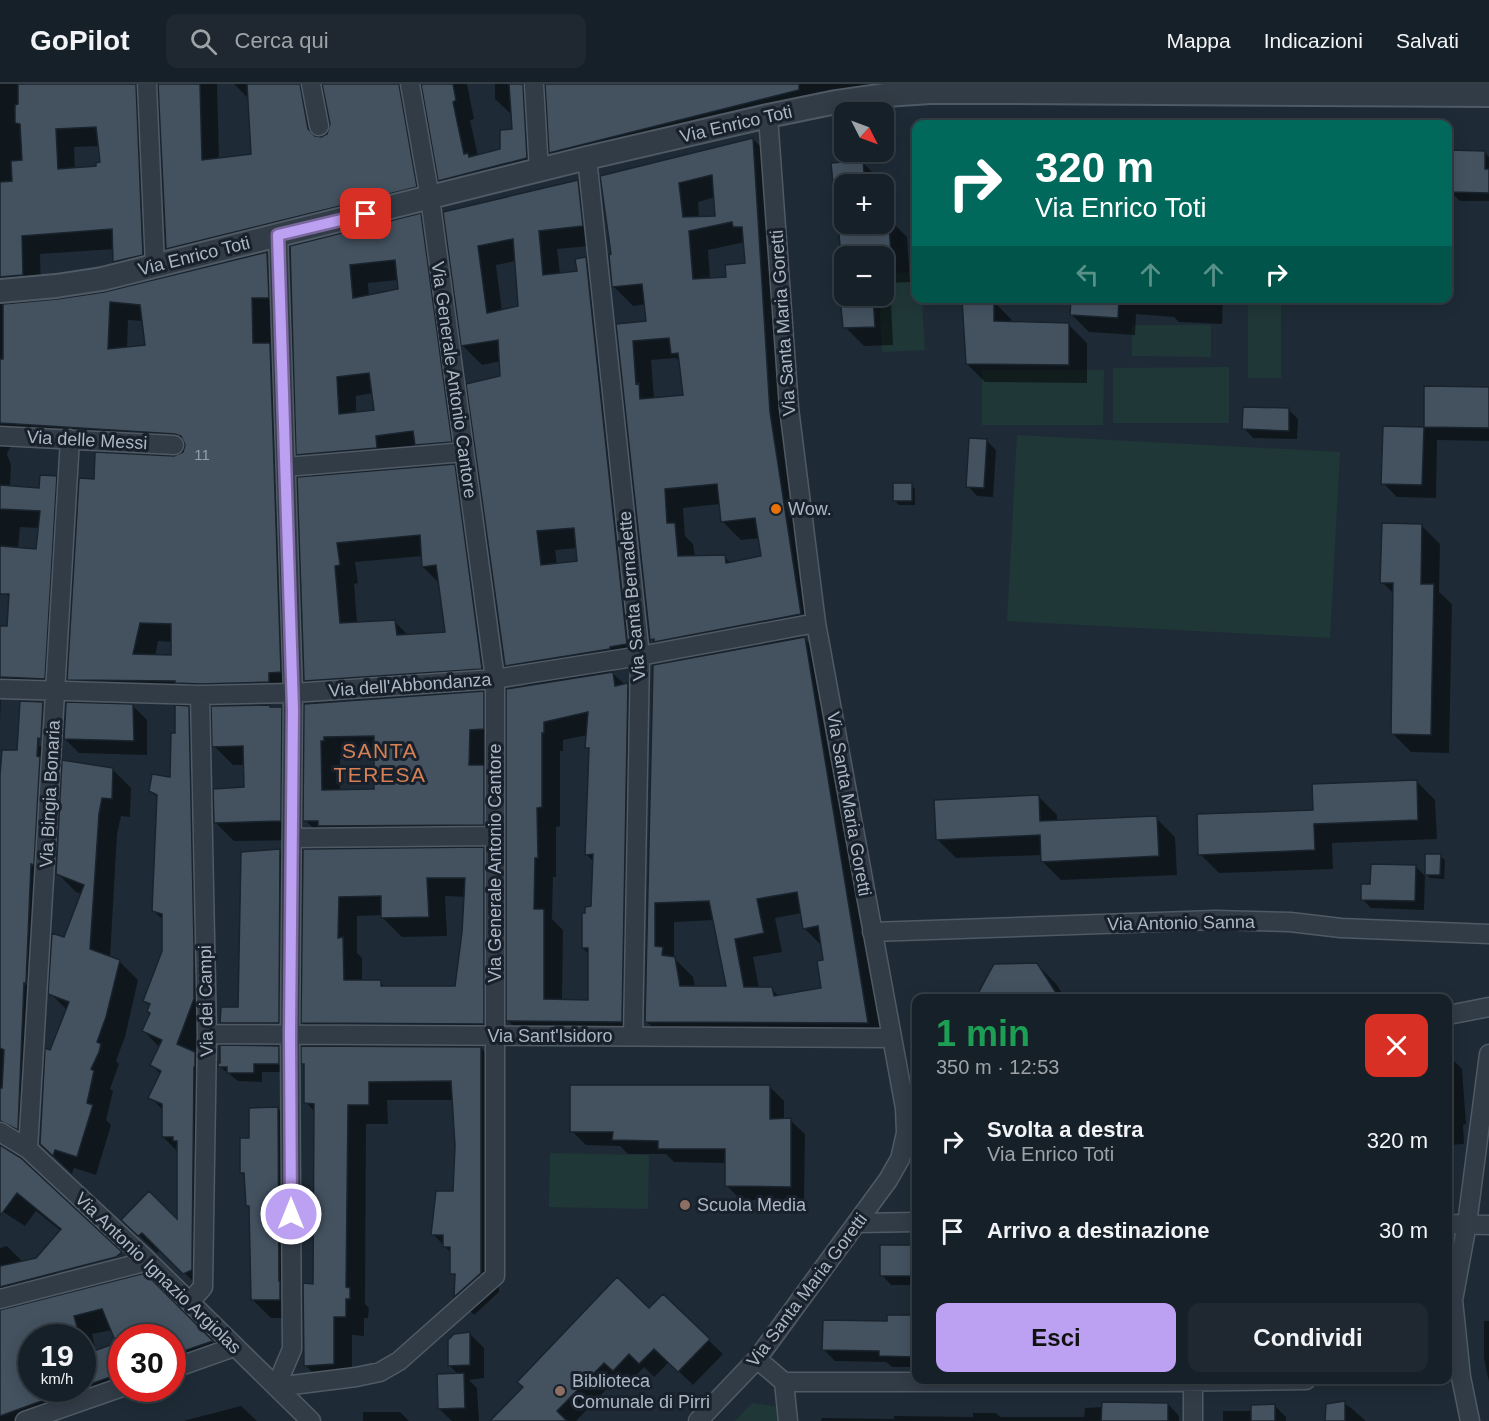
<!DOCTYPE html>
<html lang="it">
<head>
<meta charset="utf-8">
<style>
	body { margin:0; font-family:Helvetica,sans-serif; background:#1f2830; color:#f1f3f6; height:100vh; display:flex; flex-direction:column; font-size:22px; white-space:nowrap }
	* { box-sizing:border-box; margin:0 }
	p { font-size:20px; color:#9ea3a8 }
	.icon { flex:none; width:33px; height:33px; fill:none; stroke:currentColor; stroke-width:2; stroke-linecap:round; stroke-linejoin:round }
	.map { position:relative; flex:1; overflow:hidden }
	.panel { position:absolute; left:912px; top:910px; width:540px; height:390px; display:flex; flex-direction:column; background:#162028; border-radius:12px; box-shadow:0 3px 15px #0003,0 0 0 2px #353e45 }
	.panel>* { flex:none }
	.top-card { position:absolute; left:912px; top:36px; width:540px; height:183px; border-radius:12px; box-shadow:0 3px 15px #0003,0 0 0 2px #353e45; background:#00695c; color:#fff; overflow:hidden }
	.needle { width:39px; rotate:132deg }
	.fabs { position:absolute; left:834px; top:18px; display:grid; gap:12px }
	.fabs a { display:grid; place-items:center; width:60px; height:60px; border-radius:12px; background:#162028; box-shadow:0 3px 15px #0003,0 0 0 2px #353e45; font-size:30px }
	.speed { position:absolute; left:18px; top:1240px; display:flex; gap:12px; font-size:30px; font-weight:700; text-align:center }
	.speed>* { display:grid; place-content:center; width:78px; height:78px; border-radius:50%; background:#162028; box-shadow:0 3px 15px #0003,0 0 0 2px #353e45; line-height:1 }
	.speed small { font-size:15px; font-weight:400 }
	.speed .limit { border:9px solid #d22; background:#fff; color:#111 }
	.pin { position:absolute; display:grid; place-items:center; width:51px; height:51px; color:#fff; margin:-26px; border-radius:12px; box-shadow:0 3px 9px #0006 }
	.me { position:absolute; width:66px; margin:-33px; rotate:0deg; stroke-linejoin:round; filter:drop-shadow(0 0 4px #0008) }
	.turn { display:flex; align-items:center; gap:21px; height:126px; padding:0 24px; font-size:27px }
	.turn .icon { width:78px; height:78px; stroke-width:2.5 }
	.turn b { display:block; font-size:42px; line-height:51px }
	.lanes { display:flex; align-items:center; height:57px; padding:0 24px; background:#0003; justify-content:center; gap:30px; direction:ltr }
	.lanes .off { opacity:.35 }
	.round { display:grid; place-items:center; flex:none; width:63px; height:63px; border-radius:12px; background:#1f2830 }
	.overview { display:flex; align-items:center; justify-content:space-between; height:102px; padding:0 24px }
	h1 { font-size:36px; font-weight:800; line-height:45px; color:#1e9e55 }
	.cta { display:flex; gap:12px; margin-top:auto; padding:12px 24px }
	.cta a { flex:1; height:69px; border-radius:12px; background:#bca0f2; color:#111; font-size:24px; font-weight:800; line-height:69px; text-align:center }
	.cta a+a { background:#1f2830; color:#f1f3f6 }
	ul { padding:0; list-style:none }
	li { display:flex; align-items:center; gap:18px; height:90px; padding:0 24px }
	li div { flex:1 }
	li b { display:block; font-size:22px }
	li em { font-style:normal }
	header { display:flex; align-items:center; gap:36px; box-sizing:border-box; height:84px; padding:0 30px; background:#162028; border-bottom:2px solid #353e45 }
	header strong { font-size:28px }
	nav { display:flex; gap:33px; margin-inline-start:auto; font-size:21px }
	.search { width:420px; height:54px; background:#1f2830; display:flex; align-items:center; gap:15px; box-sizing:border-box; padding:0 21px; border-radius:12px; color:#9ea3a8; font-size:22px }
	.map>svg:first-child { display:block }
	.green { fill:#203737 }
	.shadow { fill:#0007; fill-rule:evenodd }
	.building { fill:#445260; stroke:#19232d; stroke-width:1.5; fill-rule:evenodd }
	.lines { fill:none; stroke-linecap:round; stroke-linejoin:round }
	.minor-casing { stroke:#4f5a65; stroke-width:21 }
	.tertiary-casing { stroke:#4f5a65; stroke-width:26 }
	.minor { stroke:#323c47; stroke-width:18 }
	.tertiary { stroke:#323c47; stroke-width:22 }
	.route-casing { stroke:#7a689d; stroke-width:15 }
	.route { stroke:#bca0f2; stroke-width:10 }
	.food-dot { fill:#e8710a; stroke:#18212b; stroke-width:2 }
	.education-dot { fill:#8d6e63; stroke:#18212b; stroke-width:2 }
	.labels { text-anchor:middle; stroke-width:6; stroke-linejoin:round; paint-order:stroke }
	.number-label { font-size:15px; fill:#919eab }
	.street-label { font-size:18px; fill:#abb7c4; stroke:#18212b }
	.poi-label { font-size:18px; fill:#abb7c4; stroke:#18212b; text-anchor:start }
	.quarter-label { font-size:21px; letter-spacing:1.5px; fill:#d68055; stroke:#18212b }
</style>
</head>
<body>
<header>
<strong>GoPilot</strong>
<div class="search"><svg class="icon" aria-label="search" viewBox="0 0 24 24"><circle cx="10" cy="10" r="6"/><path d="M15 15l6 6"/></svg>Cerca qui</div>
<nav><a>Mappa</a><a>Indicazioni</a><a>Salvati</a></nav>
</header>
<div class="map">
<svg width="1489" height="1337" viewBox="0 0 1489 1337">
	<rect width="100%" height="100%" fill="#1e2b36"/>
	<path class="green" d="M916,188V214L922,215L925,266L882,268L879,212H884V189Z
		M1248,221H1281V294H1248Z
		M1132,241H1211V273L1132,272Z
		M1229,283V339H1113V284Z
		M982,286H1104L1103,341H982Z
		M1017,351L1340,368L1330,554L1007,537Z
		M550,1069L649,1071L648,1125L549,1123Z
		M752,1319L779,1323L782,1337H735Z"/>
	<path class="shadow" d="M0,0H217L219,75L253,72L249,15L234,0H467L474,35L470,36L478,72L502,66L513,47V32L495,15V0H892L569,86L551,68L547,10L542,13L545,93L458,115L440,96L424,9L418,14L434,121L185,183L167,165L160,7L154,20L161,189L133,196L115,178V165L40,170L41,210L11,214L5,222L105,210L267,169L285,188L287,232H270L271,261L288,279L299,606L87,614L69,595L95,397L174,374L187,367L13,356L7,370L11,381L10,403L41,405L56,394L74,412L63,613L1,610L0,638V543L9,544L10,515L0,501ZM325,8L332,40L331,47L324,52L318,21L322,10ZM100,62L102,80L98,83L75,85L74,63ZM128,236L143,237L146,263L127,265ZM20,443L40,444L37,466L18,465ZM158,557L173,558V573H155Z
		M753,55L772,74L819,548L802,552L823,573L886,957L665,956L646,937L654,582L676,578L651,555L618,241L647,238L646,220L633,222L614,203L612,172L602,93ZM715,113L717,133L699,134L698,118ZM745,158L747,180L727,194L710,195L708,166ZM676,274L680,278L685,313L654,315L651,276ZM720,420L722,437L741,456L760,454L763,474L731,480L725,473H695L693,460L685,452L683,424ZM802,829L804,844L823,863L825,877L823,905L780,913L771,905L759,904L753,873L782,868L775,834ZM714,836L728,904L695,903L693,893L674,874V838Z
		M1484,68L1489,73V117H1460L1450,107Z
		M862,78L881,97L882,100H844V140H884V123V134H888L907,153L910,198L890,199L893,261L864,262L845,243L839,179H843L840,147L838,145L833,80ZM844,172H884V212H844Z
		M577,99L596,118L601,161L557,165L560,190L578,189L586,175L605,194L646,579L610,587L646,620L640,956H527L508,937L527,603L506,581L501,277L482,281L463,262L445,129ZM516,177L520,224L502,227L496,181ZM578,464L579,478L557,481L555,466ZM588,651L587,663L591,667L586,770L594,778L592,824L583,864L589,870V917H562L563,846L552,835L553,793H556V743L560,742V667H563V656Z
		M420,131L439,150L470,376L317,389L298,370L291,163ZM398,196L399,206L369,212L368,199ZM373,309L376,328L356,330V312Z
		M1072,214H1223L1222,240L1179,238L1174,233L1136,230L1135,251L1089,248L1071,230Z
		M993,217L1011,235V239L1069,241L1087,259V299L985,298L967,280Z
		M1425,304L1489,305V357L1437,356L1436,414L1397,413L1383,399L1384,343L1425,344Z
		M1289,326L1298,335L1297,355L1253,354L1244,344Z
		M986,356L996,366L993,413L977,412L968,402Z
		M454,382L473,401L500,603L324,615L305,596L299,395ZM423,472V483L440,500L446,549L409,552L395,538L357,539L354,500L358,499L355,478Z
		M911,401L915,405V421H899L895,417Z
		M1421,441L1440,460L1439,508L1452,520L1449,669L1411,668L1392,649L1395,511L1382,498Z
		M483,609L502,628V759L324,755L305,736L306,621ZM375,671V707H340V675H342L343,672Z
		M43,619L61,638L36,1063L0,1038V696L18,667ZM41,635H44L42,662H39Z
		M133,622L147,636V671L79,669L65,655Z
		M269,622L272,625H281L300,644L299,756L234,757L215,738L246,705L245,681H233L214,662Z
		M188,623L207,642L211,933L197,972L213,988L203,1207L161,1166L157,1169L123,1136L178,1139V1068L163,1053V1026L150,1013L161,991L152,981L160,964L144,947L152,929L151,923L144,917L163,867V836L154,827L158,714L150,706L171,694L176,651Z
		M112,685L131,704L130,733L121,732L117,750L110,874L119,877L138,896L125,953L116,977L119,980L110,1005L113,1007L106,1036L111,1041L96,1091L74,1084L72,1090L41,1060L50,968L67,926L50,909L65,855L82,810L76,808L57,789Z
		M1416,697L1435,716L1437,755L1332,759L1333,785L1219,789L1200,770L1315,727Z
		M1038,712L1057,731V738L1156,734L1175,753L1177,791L1061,796L1042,777V771L956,774L937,755Z
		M483,765L502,784V959L322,958L303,939L304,767ZM445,812L466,813L456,903H385L380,898H362V874L357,869V832L383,831V834L402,853L447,852Z
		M280,767L299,786L297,958L241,957L222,938L240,925ZM257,938H286V941H257Z
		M1440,772L1445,776L1444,795L1430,794L1426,790Z
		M1415,782L1425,792L1424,826L1371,824L1362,815L1371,802Z
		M1037,880L1056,900L1066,915H977Z
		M278,963L288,972V988H262V998L238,997L219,982Z
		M481,964L500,983L499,1208L474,1231L455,1212L456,1194L452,1189V1170L433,1150L455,1108L457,1062L454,1016H387L388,1040H366L365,1220L369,1224L368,1234H364V1252L352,1251V1299L324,1300L305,1281L315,1202V1028L306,1018V982L303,979Z
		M1448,976H1453L1462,985L1466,1040L1463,1041L1464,1060L1448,1061Z
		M770,1003L784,1017V1036H790L805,1050L804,1116H741L727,1102V1079L674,1078L666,1070H628L620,1062L586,1061L572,1047Z
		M278,1025L297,1044L299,1234H271L252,1215L250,1125L247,1122L245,1092L241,1088L250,1056Z
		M0,1062L20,1075L122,1170L60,1186L56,1191L124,1172L140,1188L134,1194L144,1191L230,1276L172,1296V1254H122V1305H146L54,1337H0V1164L7,1162L23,1178L37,1175L61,1147L36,1127L25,1142L0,1126ZM112,1246L118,1260L96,1268L92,1250ZM32,1254H82V1305H32Z
		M882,1162H916V1201H891L882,1191Z
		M663,1212L723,1270L693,1301L669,1278L654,1293L644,1283L628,1300L619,1292L576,1337H504L525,1303L649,1227Z
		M916,1232V1283H892L886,1278L835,1277L824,1266L889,1239Z
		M1484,1237H1489V1298L1484,1274Z
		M470,1250L484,1264V1294L469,1296L477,1304L479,1337H452L439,1325L458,1290L450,1282Z
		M1344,1319L1351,1324L1366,1337H1326Z
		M1168,1320L1179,1332V1337H821L822,1334L894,1335V1332L973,1333V1329H996L1000,1333H1084L1085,1324Z
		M241,1322L257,1337H183Z
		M1275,1322L1286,1333V1337H1223V1327H1253Z
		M363,1328H400L409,1337H363Z"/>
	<path class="building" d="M18,0H136L143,171L113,178L112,145L22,152L23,191L0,193V98L12,97L11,77L22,76L20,40L15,39V21L18,20ZM96,43L100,78L96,79V82L58,85L56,45Z
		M158,0H200L202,76L251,70L247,0H300L308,45L315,52L321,53L327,50L330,40L322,0H399L417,103L166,165Z
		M421,0H453L456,16L453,18L464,70L468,69L469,73L500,65V46L512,45L509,0H523L527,74L438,97Z
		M545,0H799V6L549,69Z
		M753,54L770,328L801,530L654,558V555L650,556L616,240L646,237L642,200L612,203L609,171L611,170L600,92ZM712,91L715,132L683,133L679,99ZM732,138L733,143H742L745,179L725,181L726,193L693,195L689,147ZM669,254L671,270L678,269L683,311L640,315L639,299L636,300L633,257ZM717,400L721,438L755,434L761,472L726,479L725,471L678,472L675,439H667L665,405Z
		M1450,66L1485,67V85H1489V109L1449,108Z
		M863,76L865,100H833L831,79Z
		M578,96L583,142L539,147L543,191L577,187L575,175L586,173L627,560L610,563V565L505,582L466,300L500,292L498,256L461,262L443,128ZM513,155L518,222L487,229L478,162ZM574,444L577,477L541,481L537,447Z
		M421,129L452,358L415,361L413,347L376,352L377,364L296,371L290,162ZM395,176L398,205L353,214L350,181ZM369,289L374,326L339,330L337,293Z
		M838,140H889L891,172H841Z
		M267,168L269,214H252L253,259H270L281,588L269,589V598L200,600L175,599V597L67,596L79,394L94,395L95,368L174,372L183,368L185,361L181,352L175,350L0,339V275H3V220L57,215L104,208ZM110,218L140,221L145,261L108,265ZM140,539L171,540V571L133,570Z
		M840,212H873L875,243L843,244Z
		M1071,214L1119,215L1118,234L1070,231Z
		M962,216H994V237L1069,239V281L966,280Z
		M1424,302L1489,303V344L1424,343Z
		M1243,323L1289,324V347L1242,345Z
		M1383,342L1424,343L1422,401L1381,400Z
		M969,354L987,355L984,404L966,403Z
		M455,380L482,585L304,597L297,393ZM420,451L422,483L436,481L445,548L397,551L395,536L340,539L335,482L340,481L337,459Z
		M40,391L57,392L45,595L0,593V542H7L9,510H0V462L36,465L40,427L0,425V401L39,404Z
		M893,399H912V417H893Z
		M1382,439L1422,440L1421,500H1434L1431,651L1391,650L1393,499H1380Z
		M805,553L868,939L645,938L653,581ZM797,808L803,845L818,842L823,876L817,877L821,904L774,912L772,903H744L735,855L764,849L757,815ZM709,817L726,902H680L675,873L662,871L663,863L655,862V819Z
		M613,588L615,602L628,599L622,938L506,937V605ZM588,628L585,664H589L585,771L593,770L591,822L585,823V829H582V864H588V916L544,915V825H534L535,774H538L537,724L542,723V649H544V638Z
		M484,607V645L470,646L469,681H484V741L318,742V737H303L304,620ZM374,652V705L322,706L321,657H324V653Z
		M20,617L43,618L41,655L38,654L37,672L40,673L34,781L31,780L26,900L24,899L18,1046L0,1037V1004H2L4,966L0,964V691L2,666H17Z
		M66,618L133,620L134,657L64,655Z
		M175,621L189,622L194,859V915L177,960L195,968V983H194L192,1186L183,1190L142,1149L138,1152L121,1136L149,1107L177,1135V1057H173V1053H162V1020L148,1014L161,987L150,981L162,956L142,947L150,929L147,927L150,920L143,917L162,867V830L152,827L157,711L149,707L152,690L170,693L171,649H175Z
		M270,621V623H282L281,737L214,739L213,705L244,703L243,662L212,663L211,622Z
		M62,676L113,684L112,715L102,714L99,730L90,865L120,876L106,933L97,958L101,960L99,968L91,985L94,987L87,1019L93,1021L77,1073L55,1066L53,1072L40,1060L45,964L50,966L69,918L48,910L52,849L64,853L84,801L56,790Z
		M1417,696L1418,736L1314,740L1315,766L1198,771L1197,730L1313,726L1312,700Z
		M1039,711L1040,737L1157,732L1159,772L1041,778L1040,751L936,756L934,716Z
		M484,763V940L301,939L303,765ZM427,794H465L462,848L455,902H381V896H344L343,853L338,854L339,813L381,812V834L429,833Z
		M280,765L279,939H220L221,923H238L241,768Z
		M1425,770H1441L1440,791H1425Z
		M1371,780L1416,781L1415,817L1361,816V800H1370Z
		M1037,879L1060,915H975L994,880Z
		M220,961L279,962V980H254V989H227V983H218V978L220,979Z
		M301,962L481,963V1189L454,1213L455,1190H450V1163H443V1151H431L436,1107H453L455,1062L451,997L369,998V1021H348L346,1203L350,1204V1215H346V1233H334V1280L304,1282L303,1199L313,1200L314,1020L304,1019V980H301Z
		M570,1001H770V1035L791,1034V1103L725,1102V1065H658V1057L612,1056L613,1048H570Z
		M278,1023L279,1197H280V1216H251L249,1122H246L244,1089H240V1054H249V1024Z
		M0,1061L21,1074L122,1168L116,1173L0,1203V1182L36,1174L61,1145L17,1109L0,1132Z
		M880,1161H916V1192H880Z
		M145,1189L213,1257L172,1271V1254H114L102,1225L74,1232L80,1254H32V1305H68L69,1307L0,1332V1226Z
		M617,1193L649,1224L663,1210L710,1255L678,1288L654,1265L639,1280L629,1270L613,1287L604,1279L557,1327L567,1337H490L523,1303L517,1298Z
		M887,1231H916V1273L879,1272V1267L822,1266L823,1236L887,1237Z
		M470,1248V1281L448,1282V1256L454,1250Z
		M122,1257V1289L82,1303V1271Z
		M464,1289L465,1324L438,1325L437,1290Z
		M1345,1317V1337H1325L1326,1320Z
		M1102,1318L1168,1319V1337H1101Z
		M1275,1320V1337H1251V1321Z"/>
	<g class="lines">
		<defs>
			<path id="minor" d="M147,0L155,182
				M311,0L319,42
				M534,0L539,87
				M587,74L640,572L633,952
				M0,352L174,361
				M286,383L464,368
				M0,605L200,611L293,609L495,595L640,572L816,539
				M292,754L495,752
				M872,848L1215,836L1290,838L1341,844L1489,850
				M1448,931L1489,923
				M207,950L892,954
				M0,1048L28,1065L148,1177L311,1337
				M28,1065L70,355
				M858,1139L916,1138
				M1448,1140L1489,1141
				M0,1215L148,1177
				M190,1218L203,1203L207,950L200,611
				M757,1275L784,1298H1160L1306,1296
				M172,1285L234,1263
				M1193,1296V1337
				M784,1298L788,1337
				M276,1303L356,1293L380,1288L399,1277L495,1192V595L430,114L410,0
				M276,1303L292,1265L290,950L293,609L278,151
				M25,1337L122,1303
				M698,1337L757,1275L888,1096L900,1075L906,1049L905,1024L816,539L789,324L768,32
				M1470,1337L1461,1293L1453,1216L1467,1140L1489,970"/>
			<path id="tertiary" d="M0,207L56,202L102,195L587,74L768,32L836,18L886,11L930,8H1002L1489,11"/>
		</defs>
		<use href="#minor" class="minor-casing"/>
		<use href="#tertiary" class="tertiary-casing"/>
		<use href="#minor" class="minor"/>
		<use href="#tertiary" class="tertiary"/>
	</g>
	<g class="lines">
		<defs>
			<path id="route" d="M291,1130L290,950L293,626L278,151L366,130"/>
		</defs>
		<use href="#route" class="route-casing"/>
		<use href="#route" class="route"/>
	</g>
	<circle class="food-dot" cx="776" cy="425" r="6"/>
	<g class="education-dot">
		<circle cx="685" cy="1121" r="6"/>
		<circle cx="560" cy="1307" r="6"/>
	</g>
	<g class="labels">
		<g class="number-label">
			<text x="202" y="376">11</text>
		</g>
		<g class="street-label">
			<text transform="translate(736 40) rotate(-13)" y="6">Via Enrico Toti</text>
			<text transform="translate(194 172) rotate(-14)" y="6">Via Enrico Toti</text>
			<text transform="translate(783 239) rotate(-94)" y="6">Via Santa Maria Goretti</text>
			<text transform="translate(454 296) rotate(82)" y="6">Via Generale Antonio Cantore</text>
			<text transform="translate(87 356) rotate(3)" y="6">Via delle Messi</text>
			<text transform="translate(632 512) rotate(-95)" y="6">Via Santa Bernadette</text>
			<text transform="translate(410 601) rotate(-4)" y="6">Via dell'Abbondanza</text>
			<text transform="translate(50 710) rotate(-87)" y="6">Via Bingia Bonaria</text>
			<text transform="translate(849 720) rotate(80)" y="6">Via Santa Maria Goretti</text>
			<text transform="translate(495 779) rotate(-90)" y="6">Via Generale Antonio Cantore</text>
			<text transform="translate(1181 839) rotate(-1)" y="6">Via Antonio Sanna</text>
			<text transform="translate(206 917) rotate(-91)" y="6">Via dei Campi</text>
			<text x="550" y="958">Via Sant'Isidoro</text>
			<text transform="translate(158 1189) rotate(44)" y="6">Via Antonio Ignazio Argiolas</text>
			<text transform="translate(807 1206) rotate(-53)" y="6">Via Santa Maria Goretti</text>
		</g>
		<g class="poi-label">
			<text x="788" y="431">Wow.</text>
			<text x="697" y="1127">Scuola Media</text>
			<text x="572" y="1303">Biblioteca<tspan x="572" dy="21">Comunale di Pirri</tspan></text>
		</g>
		<g class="quarter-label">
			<text x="380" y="674">SANTA<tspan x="380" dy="24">TERESA</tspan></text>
		</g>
	</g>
</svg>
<div class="fabs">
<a><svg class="needle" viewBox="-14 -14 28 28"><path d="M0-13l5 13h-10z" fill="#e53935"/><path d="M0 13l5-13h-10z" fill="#9ea3a8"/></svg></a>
<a>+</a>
<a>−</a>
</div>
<div class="speed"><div>19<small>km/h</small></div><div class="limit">30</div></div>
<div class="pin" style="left:366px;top:130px;background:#d93025"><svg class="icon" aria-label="arrive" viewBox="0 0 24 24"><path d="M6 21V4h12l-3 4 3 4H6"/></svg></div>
<svg class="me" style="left:291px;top:1130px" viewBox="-20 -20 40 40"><circle r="17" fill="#bca0f2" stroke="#fff" stroke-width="3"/><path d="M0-11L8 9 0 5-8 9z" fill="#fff"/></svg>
<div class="top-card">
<div class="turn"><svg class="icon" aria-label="right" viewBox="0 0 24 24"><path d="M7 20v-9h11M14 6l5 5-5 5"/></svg><div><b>320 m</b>Via Enrico Toti</div></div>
<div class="lanes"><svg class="icon off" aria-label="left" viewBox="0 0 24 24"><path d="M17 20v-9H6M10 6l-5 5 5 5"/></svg><svg class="icon off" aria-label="ahead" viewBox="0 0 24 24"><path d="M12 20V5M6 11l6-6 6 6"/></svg><svg class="icon off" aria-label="ahead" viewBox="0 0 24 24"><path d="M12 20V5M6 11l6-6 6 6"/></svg><svg class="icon" aria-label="right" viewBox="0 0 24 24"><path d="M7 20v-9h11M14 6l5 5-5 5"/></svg></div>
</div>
<section class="panel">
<div class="overview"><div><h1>1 min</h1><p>350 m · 12:53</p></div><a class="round" style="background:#d93025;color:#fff"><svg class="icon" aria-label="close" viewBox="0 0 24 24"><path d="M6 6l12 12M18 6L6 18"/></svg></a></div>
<ul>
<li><svg class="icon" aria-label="right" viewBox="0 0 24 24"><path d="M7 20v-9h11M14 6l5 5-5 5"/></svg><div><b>Svolta a destra</b><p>Via Enrico Toti</p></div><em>320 m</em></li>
<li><svg class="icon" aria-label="arrive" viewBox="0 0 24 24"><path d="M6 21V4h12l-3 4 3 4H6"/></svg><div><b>Arrivo a destinazione</b></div><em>30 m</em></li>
</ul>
<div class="cta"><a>Esci</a><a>Condividi</a></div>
</section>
</div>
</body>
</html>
